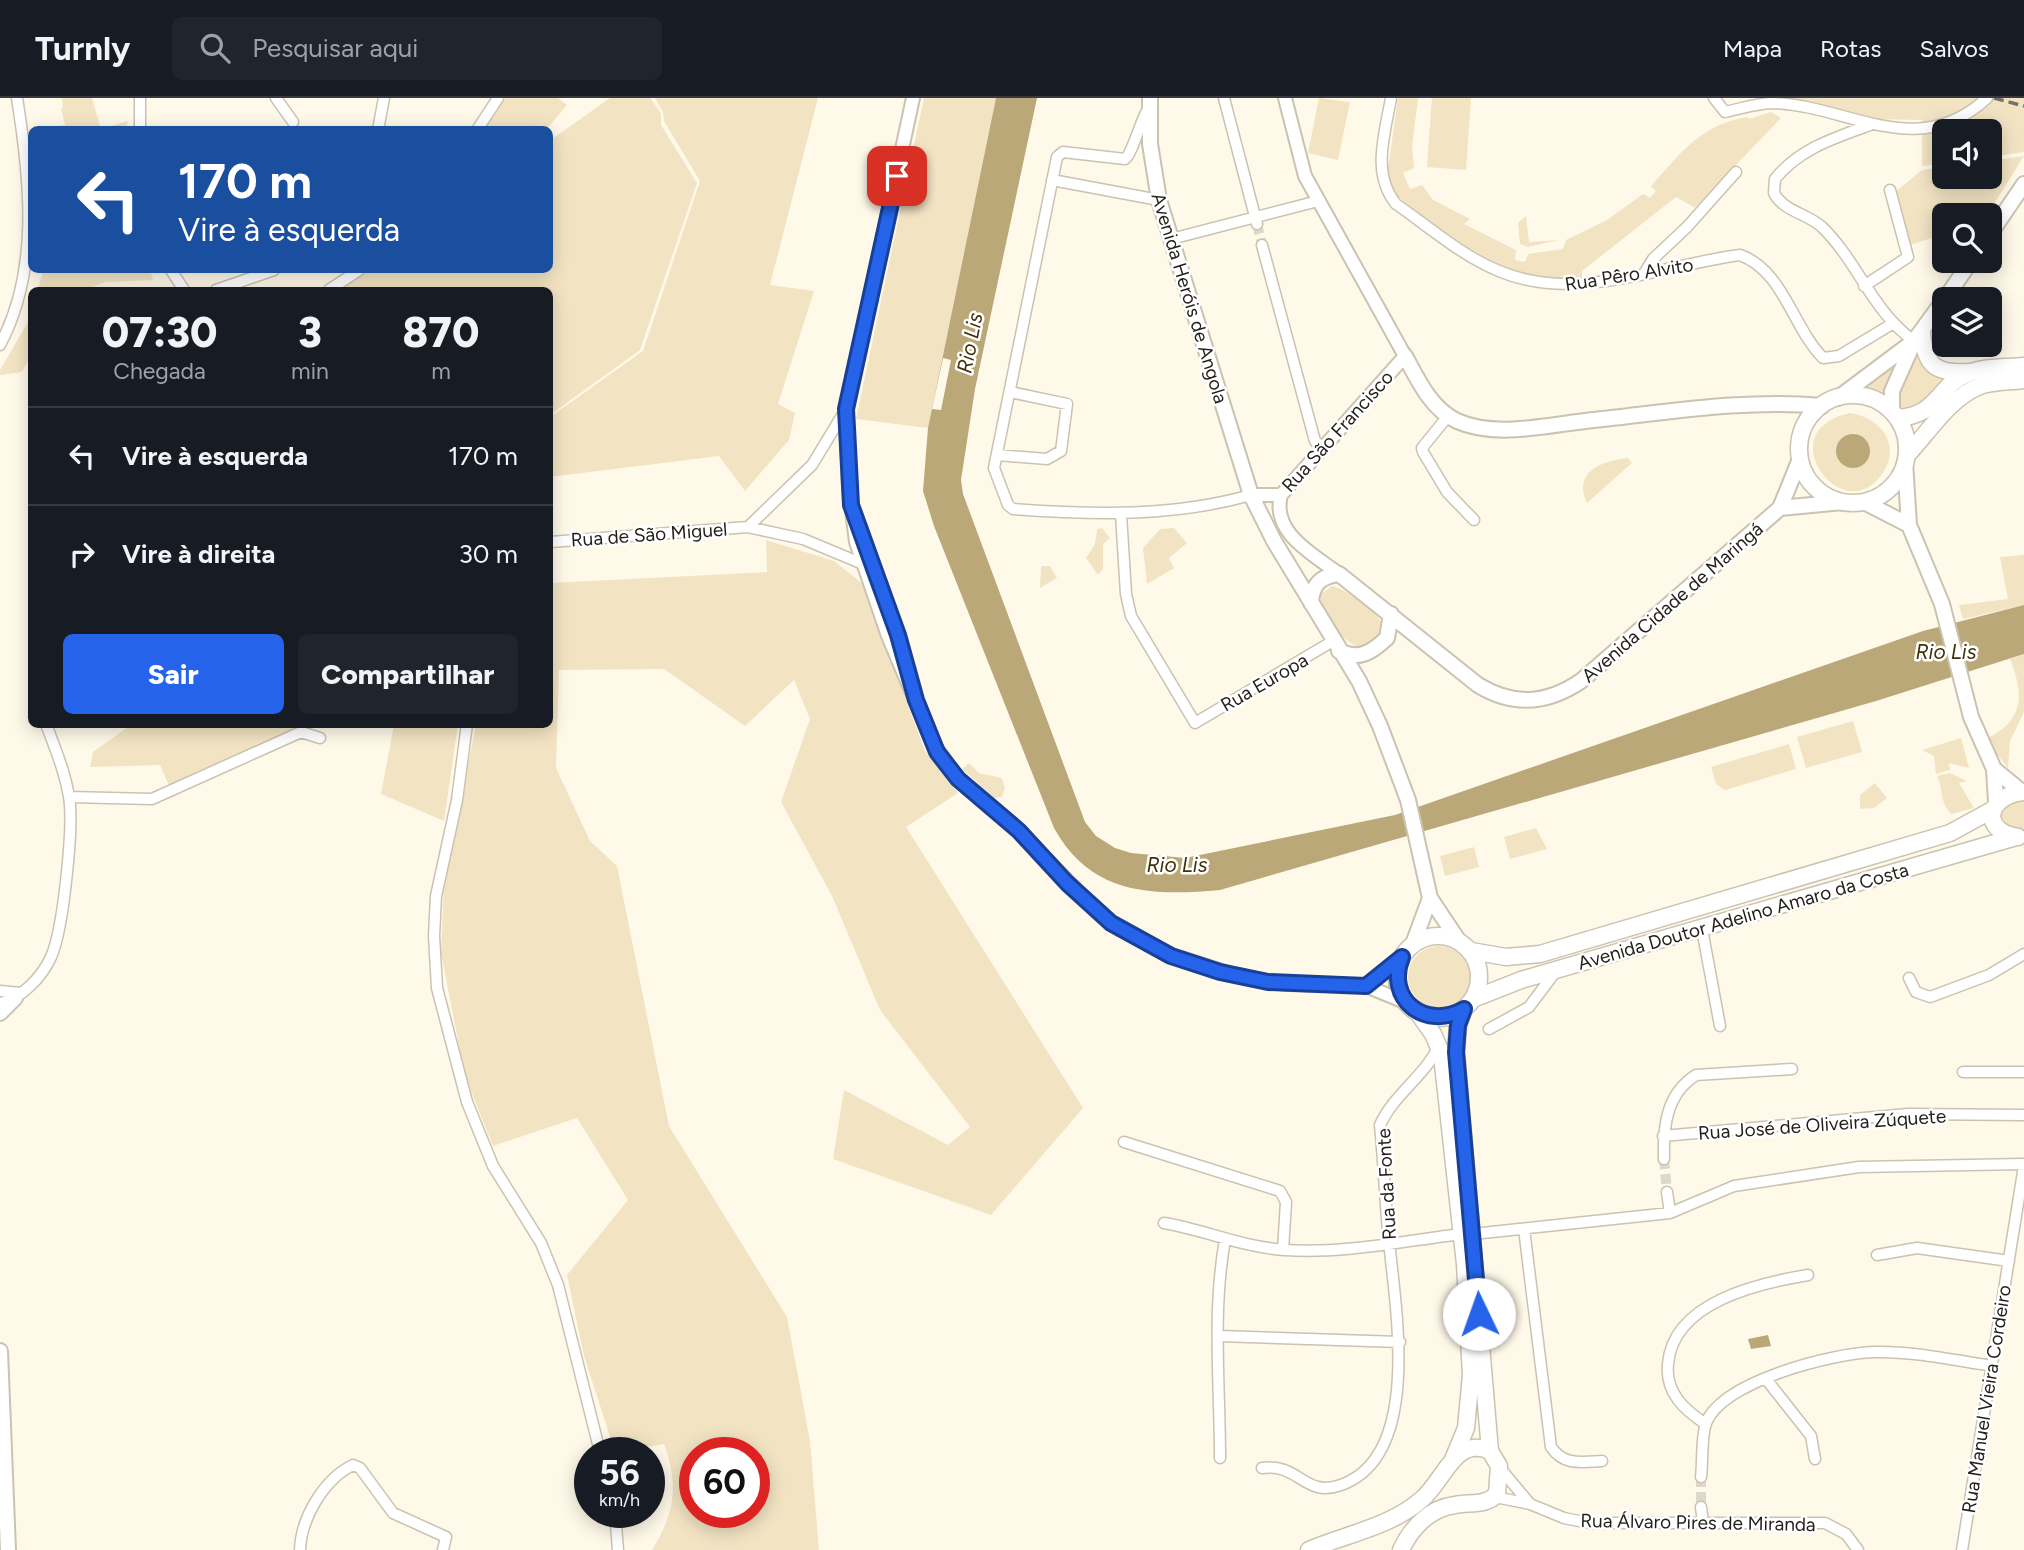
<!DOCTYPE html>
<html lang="pt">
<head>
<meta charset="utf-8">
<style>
	body { margin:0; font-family:Figtree,sans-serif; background:#20242c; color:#f1f3f6; height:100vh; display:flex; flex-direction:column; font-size:26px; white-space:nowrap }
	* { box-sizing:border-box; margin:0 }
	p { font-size:23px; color:#9ea1a6 }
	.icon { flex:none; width:38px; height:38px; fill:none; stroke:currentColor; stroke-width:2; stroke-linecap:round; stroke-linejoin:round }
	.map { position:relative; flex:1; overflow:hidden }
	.drawer { position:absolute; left:28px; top:189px; width:525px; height:441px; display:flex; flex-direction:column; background:#171b24; border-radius:10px; box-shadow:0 4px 18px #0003 }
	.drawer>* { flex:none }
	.banner { position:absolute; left:28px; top:28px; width:525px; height:147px; border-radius:10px; box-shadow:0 4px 18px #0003; background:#1a4fa0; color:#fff; overflow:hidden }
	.tools { position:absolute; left:1932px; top:21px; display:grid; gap:14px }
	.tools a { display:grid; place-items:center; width:70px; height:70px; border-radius:10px; background:#171b24; box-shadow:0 4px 18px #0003; font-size:35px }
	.speed { position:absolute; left:574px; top:1339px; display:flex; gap:14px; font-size:35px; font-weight:700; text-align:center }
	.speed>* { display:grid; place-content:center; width:91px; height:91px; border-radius:50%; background:#171b24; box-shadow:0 4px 18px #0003; line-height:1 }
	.speed small { font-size:18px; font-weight:400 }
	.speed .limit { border:10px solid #d22; background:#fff; color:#111 }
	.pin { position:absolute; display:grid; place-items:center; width:60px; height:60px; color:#fff; margin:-30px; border-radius:14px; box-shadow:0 4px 10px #0006 }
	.me { position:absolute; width:77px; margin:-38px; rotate:357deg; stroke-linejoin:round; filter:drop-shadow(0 0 5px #0008) }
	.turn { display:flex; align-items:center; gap:24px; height:147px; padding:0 35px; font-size:32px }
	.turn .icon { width:91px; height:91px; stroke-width:2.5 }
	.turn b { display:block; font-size:49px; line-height:60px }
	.eta { display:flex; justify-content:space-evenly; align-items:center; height:119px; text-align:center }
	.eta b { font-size:42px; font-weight:800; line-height:49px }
	.action { display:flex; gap:14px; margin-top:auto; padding:14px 35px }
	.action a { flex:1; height:80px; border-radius:10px; background:#2563eb; color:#fff; font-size:28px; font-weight:800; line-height:80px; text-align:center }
	.action a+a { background:#20242c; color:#f1f3f6 }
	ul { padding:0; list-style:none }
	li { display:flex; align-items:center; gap:21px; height:98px; padding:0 35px; border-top:2px solid #363941 }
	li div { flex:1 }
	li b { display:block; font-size:26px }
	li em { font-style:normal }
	header { display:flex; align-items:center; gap:42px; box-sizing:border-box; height:98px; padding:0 35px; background:#171b24; border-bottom:2px solid #363941 }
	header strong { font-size:33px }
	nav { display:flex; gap:38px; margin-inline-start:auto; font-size:24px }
	.search { width:490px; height:63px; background:#20242c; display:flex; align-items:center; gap:18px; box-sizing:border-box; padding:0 24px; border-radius:10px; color:#9ea1a6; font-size:26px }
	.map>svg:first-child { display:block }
	.green { fill:#f2e4c3; fill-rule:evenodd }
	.water { fill:#bba879 }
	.pier { fill:#fff9e9 }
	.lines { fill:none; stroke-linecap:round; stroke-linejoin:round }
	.minor-tunnel { stroke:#ded8ca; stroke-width:10; stroke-dasharray:10 5; stroke-linecap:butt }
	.minor-casing { stroke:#cbc3b1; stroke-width:13 }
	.tertiary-casing { stroke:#cbc3b1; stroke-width:16 }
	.secondary-casing { stroke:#cbc3b1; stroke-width:18 }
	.primary-casing { stroke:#cbc3b1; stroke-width:19 }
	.minor { stroke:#fff; stroke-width:10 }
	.tertiary { stroke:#fff; stroke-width:12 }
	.secondary { stroke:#fff; stroke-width:14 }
	.primary { stroke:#fff; stroke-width:16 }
	.rail { stroke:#777269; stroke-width:3.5; stroke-dasharray:10 5; stroke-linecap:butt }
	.route-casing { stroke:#184099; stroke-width:18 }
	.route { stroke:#2563eb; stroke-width:12 }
	.labels { text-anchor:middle; stroke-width:5; stroke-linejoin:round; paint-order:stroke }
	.street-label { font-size:19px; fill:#221f19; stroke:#fff }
	.water-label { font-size:21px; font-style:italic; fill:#3f3109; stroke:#fff }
</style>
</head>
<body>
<header>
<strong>Turnly</strong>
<div class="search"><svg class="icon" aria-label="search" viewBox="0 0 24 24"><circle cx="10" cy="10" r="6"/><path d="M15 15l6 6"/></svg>Pesquisar aqui</div>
<nav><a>Mapa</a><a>Rotas</a><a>Salvos</a></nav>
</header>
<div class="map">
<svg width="2024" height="1452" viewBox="0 0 2024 1452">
	<rect width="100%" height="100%" fill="#fff9e9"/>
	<path class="green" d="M62,0H92L101,31L128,23L126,31H40L65,27L61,10L63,9Z
		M505,0H558L567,7L547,31H485Z
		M610,0H650L661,15V27L697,85L640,252L550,317V192H341L370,172H550L552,41Z
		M655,0H818L770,187L814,193L778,306L795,315L789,342L745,393L719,358L550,379V319L643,253L700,83L664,23L663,14Z
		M924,0H996L928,330L856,321Z
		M1319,0L1350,4L1338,62L1308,55Z
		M1398,0H1418L1412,49L1414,70L1403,75L1410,91L1422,87L1433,102L1470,121L1464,126L1516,152L1515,162L1525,164L1528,156L1563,151L1566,142L1607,122L1643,96L1650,100L1656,93L1651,88C1682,54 1700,27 1747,19L1749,21L1771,14L1781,20L1695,110L1676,99L1582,173V180C1515,192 1445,136 1395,96L1387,78Z
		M1432,0H1471L1466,72L1427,69Z
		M1791,0H2024V54L1990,59V33H1944V65L1922,68V22L1871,21Z
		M2024,58L1987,117H1944V136L1910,147L1895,94L1922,72L1944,69V79H1990V63Z
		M1526,118L1529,144L1559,142L1528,149L1520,146L1518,125Z
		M43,172H150L153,182L105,184L84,192H38Z
		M31,219V257L22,274L0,277V272Z
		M1920,254L1949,279L1918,311L1903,313L1897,308L1898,295Z
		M1901,263L1887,300L1866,290Z
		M1850,315C1879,319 1901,345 1884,373C1846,436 1766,333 1850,315ZM1854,335L1868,344L1870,355L1855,370L1844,368Z
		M1628,360L1632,365L1587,405C1572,374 1603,362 1628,360Z
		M1102,430L1110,440L1103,446V471L1098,477L1086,460L1095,446L1097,431Z
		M1174,430L1187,445L1169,460L1174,470L1147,486L1143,450L1160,431Z
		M766,442L834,463L862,485L925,653L958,695L906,729L1083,1010L991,1117L833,1061L844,992L948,1047L970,1029L880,912L832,798L781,704L810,621L794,582L745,628L664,571L559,572L556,670L590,743L617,768L669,1028L787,1219L810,1343L819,1452H652C675,1415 679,1387 664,1346L615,1354L584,1258L567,1177L628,1102L577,1020L493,1048L465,978L441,855L444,784L476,627L550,626V485L767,474ZM695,1354H754V1414H695Z
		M2024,457V507L1963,521L1959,507L2008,501L2000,459Z
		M1041,468H1050L1057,480L1040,490Z
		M1332,488C1342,489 1377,514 1381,524C1383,530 1381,535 1378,540L1363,550C1345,548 1317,514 1321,496Z
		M2024,556V614L2010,643L2008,670L1996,655L1989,639C2024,622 2024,596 2010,561Z
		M1853,623L1862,654L1806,670L1797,639Z
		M131,627H307L169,688L160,667L90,669L93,654Z
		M394,627H458L444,723L381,696Z
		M1961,640L1969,670L1949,665L1950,672L1936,676L1934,658L1922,652Z
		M1789,646L1796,671L1725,692L1716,686L1711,669Z
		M969,665L979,675L1002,680L1005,690L1002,699L994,700L962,671Z
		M1950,675L1967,683L1959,685L1974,710L1951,716C1939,703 1944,693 1937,678Z
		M1875,685L1887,700L1874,710L1860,711V697Z
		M2024,701V734H2018L2002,724L2000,716L2007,705Z
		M1536,730L1547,751L1510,761L1504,739Z
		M1474,749L1479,769L1445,778L1440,758Z
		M1408 879a31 31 0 1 1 62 0a31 31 0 1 1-62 0Z"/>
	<path class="water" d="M996,0H1037L975,291L961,382L963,396L1085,724L1096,738L1115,750L1131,755L1185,760L1395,717L1923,533L2024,507V556L1876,603L1220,792C1151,798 1091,797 1054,730L934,428L923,393L928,330Z
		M1836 353a17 17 0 1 1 34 0a17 17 0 1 1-34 0Z
		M1768,1237L1771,1248L1751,1251L1748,1241Z"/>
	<path class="pier" d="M943,260L951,262L941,312L932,311Z"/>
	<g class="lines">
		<path class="minor-tunnel" d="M1257,126L1262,147
			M1664,1061L1667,1094
			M1701,1379V1409"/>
		<defs>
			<path id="minor" d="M276,0L293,24
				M1224,0L1257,126
				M1391,0C1385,36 1371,75 1396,106C1428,128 1462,158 1499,173C1576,206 1661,167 1740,157C1783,172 1793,230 1823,260L1839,258L1892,226
				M1714,0L1725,14C1740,11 1757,5 1773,5C1848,7 1917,65 1987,0
				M1148,11C1140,24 1132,56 1125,61L1063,54L1057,59L994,370L1008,407L1013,411C1094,417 1173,419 1251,397
				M1870,27C1834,40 1799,51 1775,81L1774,95C1783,113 1808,116 1822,129C1858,164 1872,213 1914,243
				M140,32V0
				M378,32L384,0
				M477,32L498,0
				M1052,82L1159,102
				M1171,141L1318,103
				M1262,147L1315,343L1323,350
				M171,172L184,192
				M1645,174L1653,161L1687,129L1736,74
				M1864,188L1908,159L1890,92
				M216,192L274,172
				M329,192L359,172
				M0,247C40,172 30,81 17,0
				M1448,318L1422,350L1423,354L1447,394L1474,422
				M997,357L1047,361L1061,353L1067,306L1010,294
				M1121,416L1126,496L1131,518L1195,625L1333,543
				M748,429L812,367L846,311
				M550,444L748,429L803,441L863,466
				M467,626L457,702L436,798L434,838L437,890L467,1004L493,1068L541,1145L558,1187L600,1354
				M69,699L152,701L301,634L320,640
				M1702,831L1720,928
				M1909,880L1916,894L1930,899L1989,877L2024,856
				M0,893L21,895
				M0,905C21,901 42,879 51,859C63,833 74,728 69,699C65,674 55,650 46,626
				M1489,931L1529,909L1556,873
				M1963,974H2024
				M1663,1038L1908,1016L2024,1017
				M1124,1044L1280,1093L1286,1104L1283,1152
				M1664,1061C1663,1029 1666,996 1696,977L1792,971
				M1667,1094L1670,1115
				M1164,1125C1205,1132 1242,1149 1285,1152C1343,1156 1404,1143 1461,1136
				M1524,1131L1551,1349C1564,1368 1581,1364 1602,1363
				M1473,1136L1670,1115L1734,1088L1859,1069L2024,1066
				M1877,1157L1917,1150L2009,1163
				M1219,1238L1400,1244
				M1766,1281L1811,1338L1815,1361
				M1706,1326C1684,1312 1665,1294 1668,1266C1673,1204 1759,1185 1808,1177
				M1220,1360C1220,1288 1212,1213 1225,1142
				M1499,1369L1530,1406
				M1262,1370C1300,1365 1304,1400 1341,1387C1423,1358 1395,1208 1389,1143C1385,1105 1384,1066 1380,1027C1394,996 1424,979 1439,948
				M1701,1379C1703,1362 1701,1340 1706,1325C1722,1283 1834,1255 1874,1254C1913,1253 1953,1262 1992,1268
				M1495,1399L1530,1406L1564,1420L1589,1425H1825L1846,1436L1858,1452
				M1701,1409L1703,1424
				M615,1414L618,1452
				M300,1452C301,1420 324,1381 353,1367L360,1370L393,1415L446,1439L443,1452
				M1962,1452L2024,1068"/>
			<path id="tertiary" d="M913,0L846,311L849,389L856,444L888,538L933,645L958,681L1019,733L1090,806L1111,825L1163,854L1241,879L1287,886L1366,888L1405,904
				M1285,0L1305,78L1405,258L1281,397C1271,435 1313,456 1339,476
				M1251,397H1281
				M860,429L903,554
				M1366,888L1402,859"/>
			<path id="secondary" d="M1150,0V46L1159,102L1251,397L1274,443L1359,583L1380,628L1408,702L1430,800L1458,842
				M1990,136L2024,86
				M1945,201L1971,163
				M1405,258C1418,282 1431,311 1457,323C1497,341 1552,326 1594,322C1670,314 1746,301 1822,308
				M1838,300L1914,243L1944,202
				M1892,314V293L1913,246
				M1905,364L1909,427L1942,506L1971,619L1994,671L1996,704
				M1864,404L1909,427
				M1780,410L1843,404
				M1311,505C1312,486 1321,478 1339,476L1478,587C1514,609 1547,606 1581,583L1780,410L1800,361
				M1339,553C1359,563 1372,554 1387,540L1391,516
				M1994,671L2022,694
				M1413,846L1430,800
				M0,915L15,900
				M0,1253L8,1452"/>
			<path id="primary" d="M1922,235C1925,268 1936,276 1969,274
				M1799 351a54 54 0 1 1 108 0a54 54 0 1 1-108 0Z
				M1897,320C1940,317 1936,288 1969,275C1985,268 2007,270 2024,268
				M1907,357C1929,334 1949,300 1980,288C1993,283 2010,284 2024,282
				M2018,739C1979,733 1987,697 2024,694
				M1397 879a41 41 0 1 1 82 0a41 41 0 1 1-82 0Z
				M1471,853L1506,859L1540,856L1950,735L1992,712
				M1473,901L1521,882L2016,739
				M1464,911L1458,927L1456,954L1490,1353
				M1418,915L1433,936L1442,957L1465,1166L1471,1277L1466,1330L1454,1359
				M1309,1452C1346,1436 1391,1429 1422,1401C1444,1383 1455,1337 1490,1353L1499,1368L1497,1396C1486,1408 1470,1404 1455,1407C1430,1410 1411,1430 1401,1452"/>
		</defs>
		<use href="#minor" class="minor-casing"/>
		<use href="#tertiary" class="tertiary-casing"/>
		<use href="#secondary" class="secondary-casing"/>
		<use href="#primary" class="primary-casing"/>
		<use href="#minor" class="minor"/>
		<use href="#tertiary" class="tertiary"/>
		<use href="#secondary" class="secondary"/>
		<use href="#primary" class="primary"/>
		<path class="rail" d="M1994,0L2024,8"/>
	</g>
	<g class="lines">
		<defs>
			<path id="route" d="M897,78L846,311L851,407L898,537L916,602L937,654L958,681L1019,733L1067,785L1111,825L1171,858L1220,874L1268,884L1366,888L1402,859C1385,901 1425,933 1464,911L1458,927L1456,954L1479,1216"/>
		</defs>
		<use href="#route" class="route-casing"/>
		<use href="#route" class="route"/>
	</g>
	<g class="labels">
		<g class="street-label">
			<text transform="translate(1629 176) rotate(-9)" y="7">Rua Pêro Alvito</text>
			<text transform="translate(1190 200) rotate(73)" y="7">Avenida Heróis de Angola</text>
			<text transform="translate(1337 333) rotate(-48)" y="7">Rua São Francisco</text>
			<text transform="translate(649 436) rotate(-4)" y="7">Rua de São Miguel</text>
			<text transform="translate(1672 504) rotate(-41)" y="7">Avenida Cidade de Maringá</text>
			<text transform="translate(1264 584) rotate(-30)" y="7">Rua Europa</text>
			<text transform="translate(1743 818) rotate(-16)" y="7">Avenida Doutor Adelino Amaro da Costa</text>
			<text transform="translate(1822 1026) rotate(-4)" y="7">Rua José de Oliveira Zúquete</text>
			<text transform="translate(1386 1086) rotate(-93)" y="7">Rua da Fonte</text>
			<text transform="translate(1986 1301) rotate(-81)" y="7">Rua Manuel Vieira Cordeiro</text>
			<text transform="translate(1698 1424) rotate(1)" y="7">Rua Álvaro Pires de Miranda</text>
		</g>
		<g class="water-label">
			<text transform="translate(970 245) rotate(-79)" y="7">Rio Lis</text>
			<text x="1946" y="561">Rio Lis</text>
			<text x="1177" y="774">Rio Lis</text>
		</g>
	</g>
</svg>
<div class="tools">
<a><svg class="icon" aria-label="sound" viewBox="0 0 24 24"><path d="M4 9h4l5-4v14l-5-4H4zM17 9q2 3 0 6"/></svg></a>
<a><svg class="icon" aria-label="search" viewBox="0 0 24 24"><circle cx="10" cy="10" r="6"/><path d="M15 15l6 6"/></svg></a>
<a><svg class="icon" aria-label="layers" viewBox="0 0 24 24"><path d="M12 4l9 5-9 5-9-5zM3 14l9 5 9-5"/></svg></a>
</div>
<div class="speed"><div>56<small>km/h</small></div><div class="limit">60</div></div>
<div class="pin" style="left:897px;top:78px;background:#d93025"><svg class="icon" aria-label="arrive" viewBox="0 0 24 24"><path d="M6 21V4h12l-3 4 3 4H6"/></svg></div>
<svg class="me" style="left:1479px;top:1216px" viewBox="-20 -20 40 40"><circle r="19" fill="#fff"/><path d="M0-13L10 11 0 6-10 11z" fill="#2563eb"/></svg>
<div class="banner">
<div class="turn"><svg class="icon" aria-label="left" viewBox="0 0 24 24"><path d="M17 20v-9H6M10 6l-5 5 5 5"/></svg><div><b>170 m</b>Vire à esquerda</div></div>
</div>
<section class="drawer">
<div class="eta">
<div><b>07:30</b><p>Chegada</p></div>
<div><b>3</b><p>min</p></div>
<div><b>870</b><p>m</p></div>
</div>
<ul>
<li><svg class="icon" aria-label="left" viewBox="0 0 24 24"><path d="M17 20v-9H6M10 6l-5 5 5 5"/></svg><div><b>Vire à esquerda</b></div><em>170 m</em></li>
<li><svg class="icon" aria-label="right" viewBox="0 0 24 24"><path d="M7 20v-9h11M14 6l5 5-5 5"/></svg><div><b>Vire à direita</b></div><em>30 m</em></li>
</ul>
<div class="action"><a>Sair</a><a>Compartilhar</a></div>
</section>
</div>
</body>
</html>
